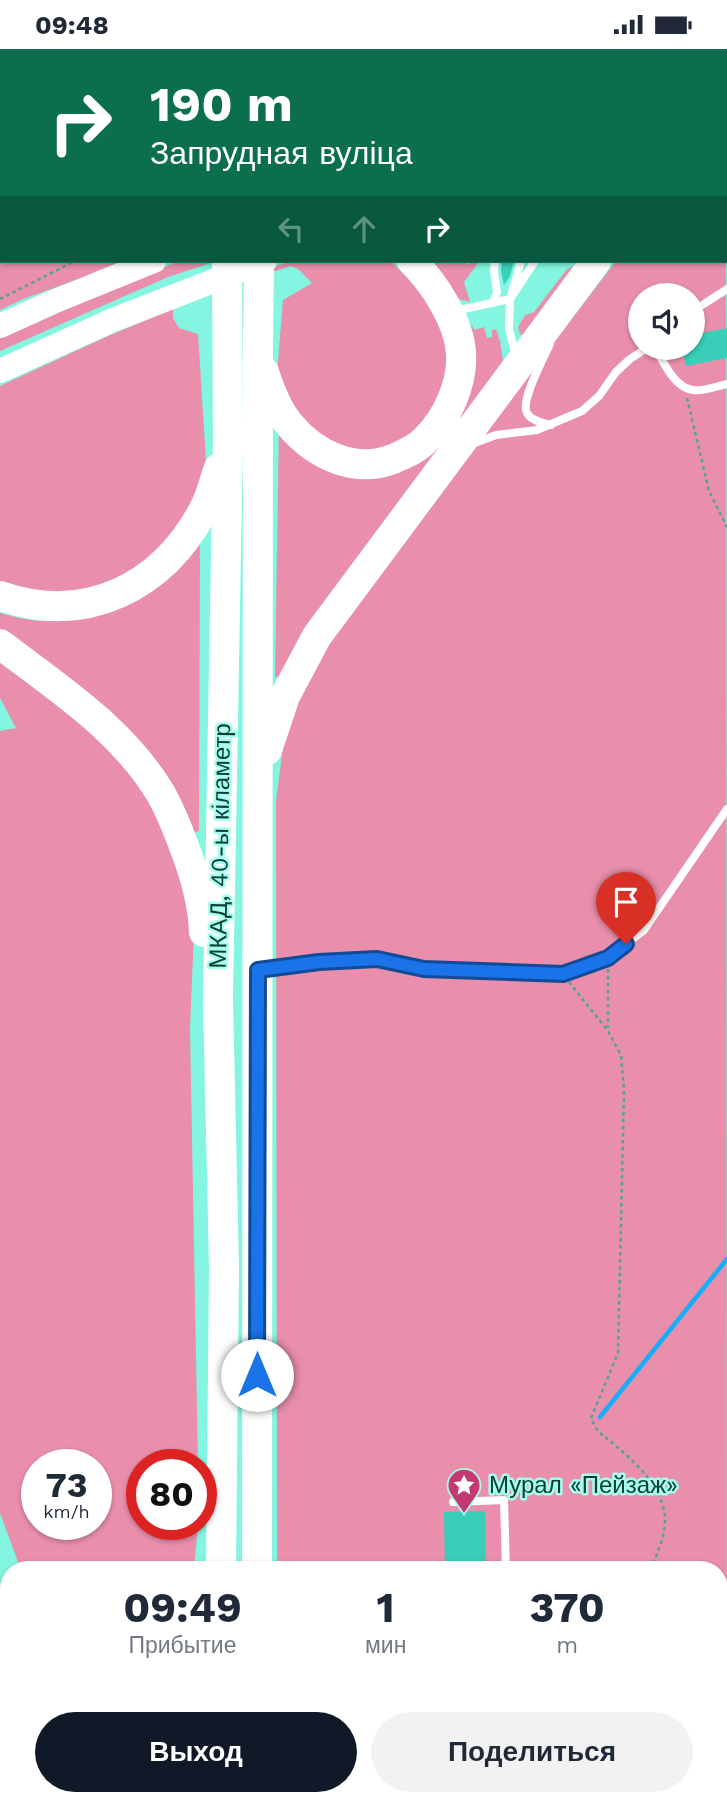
<!DOCTYPE html>
<html lang="ru">
<head>
<meta charset="utf-8">
<style>
	body { margin:0; font-family:"Work Sans",sans-serif; background:#f2f2f3; color:#1f2937; height:100vh; display:flex; flex-direction:column; font-size:26px; white-space:nowrap }
	* { box-sizing:border-box; margin:0 }
	p { font-size:23px; color:#747a83 }
	.icon { flex:none; width:38px; height:38px; fill:none; stroke:currentColor; stroke-width:2; stroke-linecap:round; stroke-linejoin:round }
	.map { position:relative; flex:1; overflow:hidden }
	.panel { position:absolute; left:0px; top:1512px; width:728px; height:245px; display:flex; flex-direction:column; background:#fff; border-radius:28px 28px 0 0; box-shadow:0 2px 5px #0004 }
	.panel>* { flex:none }
	.top-card { position:absolute; left:0px; top:0px; width:728px; height:214px; box-shadow:0 2px 5px #0004; background:#0b6e4f; color:#fff; overflow:hidden }
	.controls { position:absolute; left:628px; top:234px; display:grid; gap:14px }
	.controls a { display:grid; place-items:center; width:77px; height:77px; border-radius:50%; background:#fff; box-shadow:0 2px 5px #0004; font-size:35px }
	.speed { position:absolute; left:21px; top:1400px; display:flex; gap:14px; font-size:35px; font-weight:700; text-align:center }
	.speed>* { display:grid; place-content:center; width:91px; height:91px; border-radius:50%; background:#fff; box-shadow:0 2px 5px #0004; line-height:1 }
	.speed small { font-size:18px; font-weight:400 }
	.speed .limit { border:10px solid #d22; background:#fff; color:#111 }
	.pin { position:absolute; display:grid; place-items:center; width:60px; height:60px; color:#fff; margin:-72px -30px; border-radius:50% 50% 50% 0; rotate:-45deg; box-shadow:0 0 7px #0007 }
	.pin .icon { rotate:45deg }
	.me { position:absolute; width:77px; margin:-38px; rotate:0deg; stroke-linejoin:round; filter:drop-shadow(0 0 5px #0008) }
	.turn { display:flex; align-items:center; gap:24px; height:147px; padding:0 35px; font-size:32px }
	.turn .icon { width:91px; height:91px; stroke-width:2.5 }
	.turn b { display:block; font-size:49px; line-height:60px }
	.lanes { display:flex; align-items:center; height:66px; padding:0 35px; background:#0003; justify-content:center; gap:35px; direction:ltr }
	.lanes .off { opacity:.35 }
	.eta { display:flex; justify-content:space-evenly; align-items:center; height:119px; text-align:center }
	.eta b { font-size:42px; font-weight:700; line-height:49px }
	.cta { display:flex; gap:14px; margin-top:auto; padding:14px 35px }
	.cta a { flex:1; height:80px; border-radius:42px; background:#111827; color:#fff; font-size:28px; font-weight:700; line-height:80px; text-align:center }
	.cta a+a { background:#f2f2f3; color:#1f2937 }
	.status { display:flex; justify-content:space-between; align-items:center; height:49px; padding:0 35px; background:#fff; direction:ltr }
	.status svg { height:19px; fill:currentColor }
	.map>svg:first-child { display:block }
	.green { fill:#e98fab; fill-rule:evenodd }
	.lines { fill:none; stroke-linecap:round; stroke-linejoin:round }
	.stream { stroke:#17adfb; stroke-width:4.5 }
	.building { fill:#38ceb7 }
	.path { stroke:#4ea596; stroke-width:2.5; stroke-dasharray:3.5 3.5; stroke-linecap:butt }
	.lane { stroke:#fff; stroke-width:8 }
	.street { stroke:#fff; stroke-width:16 }
	.primary { stroke:#fff; stroke-width:24 }
	.highway { stroke:#fff; stroke-width:30 }
	.route-casing { stroke:#114b97; stroke-width:18 }
	.route { stroke:#1a73e8; stroke-width:12 }
	.labels { text-anchor:middle; stroke-width:5; stroke-linejoin:round; paint-order:stroke }
	.street-label { font-size:24px; fill:#0a3f37; stroke:#a7feed }
	.poi-label { font-size:24px; fill:#0a3f37; stroke:#a7feed; text-anchor:start }
</style>
</head>
<body>
<div class="status"><b>09:48</b><svg viewBox="0 0 49 12"><path d="M0 12V9h3v3zM5 12V6h3v6zM10 12V3h3v9zM15 12V0h3v12zM26 1h20v11H26zM47 4h2v5h-2z"/></svg></div>
<div class="map">
<svg width="727" height="1757" viewBox="0 0 727 1757">
	<rect width="100%" height="100%" fill="#83f5e0"/>
	<path class="green" d="M0,0H40V2H2V160L0,162Z
		M278,0H469V2H278Z
		M562,0H689L680,2H565Z
		M726,113L727,1757H305L300,1748H719V1521H277L276,752L287,667L314,607L616,212H726ZM640,247H693V299H640Z
		M2,212H129L23,250L0,261V213Z
		M181,212H217L168,228L0,302V289L164,218Z
		M291,212H390L420,239L440,269L449,314L439,359L393,400L349,403L304,378L277,324L283,251L312,234L298,220L291,217L173,255L172,252Z
		M429,212H464L469,216L472,212L479,213L464,233L470,253L456,249Z
		M574,217L528,290L520,285L518,278L525,266L534,263L567,220Z
		M173,260V269L179,279L198,285L206,412L202,443L182,484L99,550L0,545V337L108,287Z
		M472,276L474,281L484,278L487,289L492,288V281L496,280L500,292L503,312L281,628H275L279,372L332,416L436,391L470,277Z
		M200,488L199,782L192,785L0,587V564L19,569L38,572H66L83,570L116,559Z
		M0,609L91,677L130,719L177,796L194,882L190,979L198,1416H142V1475H198L194,1521H21L0,1464V682L16,679L0,649ZM37,1416H96V1475H37Z
		M117,1748H199V1757H113Z"/>
	<g class="lines">
		<path class="stream" d="M600,1368L727,1210"/>
	</g>
	<path class="building" d="M502,212H514L510,227L504,236L501,222Z
		M727,279V309L686,317L682,299H693V286Z
		M485,1462L486,1521H445L444,1463Z"/>
	<g class="lines">
		<path class="path" d="M716,0V2
			M701,2L710,0
			M726,108L727,107
			M0,250L75,212
			M687,349L709,442L727,478
			M608,920V979
			M569,933L608,982L621,1006L624,1041L618,1304L591,1369C597,1385 604,1386 616,1397C637,1415 662,1438 665,1468C666,1486 657,1505 650,1521"/>
		<path class="lane" d="M493,254L497,243L494,222L495,212
			M455,262L510,250L535,212
			M693,262L727,240
			M550,295C544,309 520,351 527,364C531,372 543,374 551,376
			M655,299C664,313 674,339 693,341C703,343 717,337 727,335
			M516,308L509,280L510,250L521,212
			M472,395L496,386L537,381L582,362L599,347L616,323L630,310L647,299
			M264,920L319,913L377,910L424,920L563,925L608,909L644,881L727,760
			M453,1453L504,1451L506,1521
			M558,1748L565,1757"/>
		<path class="street" d="M0,1644H9"/>
		<path class="primary" d="M726,38H727
			M726,75H727
			M0,277L53,253L154,212
			M0,322L113,271L265,212
			M290,1748L295,1757"/>
		<path class="highway" d="M215,0L216,2
			M474,0L475,2
			M551,0L553,2
			M57,2V0
			M91,2L92,0
			M265,2L266,0
			M0,199L2,197
			M264,323C270,342 277,361 290,376C315,406 355,425 393,410C404,405 417,400 425,391C447,370 463,335 461,304C459,272 434,234 412,212
			M0,547C86,577 163,538 204,460C211,447 214,432 219,419
			M0,595C58,639 123,681 161,745C171,763 178,781 185,800C195,826 203,854 204,883
			M267,701L285,647L317,587L596,212
			M221,1521L224,1219L218,950L228,392L227,212
			M257,1521L258,302L259,212
			M257,1748L258,1757
			M107,1757L112,1748
			M218,1757V1748"/>
	</g>
	<g class="lines">
		<defs>
			<path id="route" d="M257,1326L258,921L319,913L377,910L424,920L563,925L608,909L626,895"/>
		</defs>
		<use href="#route" class="route-casing"/>
		<use href="#route" class="route"/>
	</g>
	<defs>
		<symbol id="sight-pin" viewBox="-11 -11 22 30"><path d="M0 17L-7.5 6A9.5 9.5 0 1 1 7.5 6Z" fill="#c33971" stroke="#a7feed"/><path d="M0-6L1.8-2.2L6-1.7L2.9 1.2L3.7 5.4L0 3.3L-3.7 5.4L-2.9 1.2L-6-1.7L-1.8-2.2Z" fill="#fff"/></symbol>
	</defs>
	<g fill-rule="evenodd">
		<use href="#sight-pin" x="445" y="1417" width="38" height="52"/>
	</g>
	<g class="labels">
		<g class="street-label">
			<text transform="translate(220 797) rotate(-89)" y="8">МКАД, 40-ы кіламетр</text>
		</g>
		<g class="poi-label">
			<text x="489" y="1444">Мурал «Пейзаж»</text>
		</g>
	</g>
</svg>
<div class="controls">
<a><svg class="icon" aria-label="sound" viewBox="0 0 24 24"><path d="M4 9h4l5-4v14l-5-4H4zM17 9q2 3 0 6"/></svg></a>
</div>
<div class="speed"><div>73<small>km/h</small></div><div class="limit">80</div></div>
<div class="pin" style="left:626px;top:895px;background:#d93025"><svg class="icon" aria-label="arrive" viewBox="0 0 24 24"><path d="M6 21V4h12l-3 4 3 4H6"/></svg></div>
<svg class="me" style="left:257px;top:1326px" viewBox="-20 -20 40 40"><circle r="19" fill="#fff"/><path d="M0-13L10 11 0 6-10 11z" fill="#1a73e8"/></svg>
<div class="top-card">
<div class="turn"><svg class="icon" aria-label="right" viewBox="0 0 24 24"><path d="M7 20v-9h11M14 6l5 5-5 5"/></svg><div><b>190 m</b>Запрудная вуліца</div></div>
<div class="lanes"><svg class="icon off" aria-label="left" viewBox="0 0 24 24"><path d="M17 20v-9H6M10 6l-5 5 5 5"/></svg><svg class="icon off" aria-label="ahead" viewBox="0 0 24 24"><path d="M12 20V5M6 11l6-6 6 6"/></svg><svg class="icon" aria-label="right" viewBox="0 0 24 24"><path d="M7 20v-9h11M14 6l5 5-5 5"/></svg></div>
</div>
<section class="panel">
<div class="eta">
<div><b>09:49</b><p>Прибытие</p></div>
<div><b>1</b><p>мин</p></div>
<div><b>370</b><p>m</p></div>
</div>
<div class="cta"><a>Выход</a><a>Поделиться</a></div>
</section>
</div>
</body>
</html>
